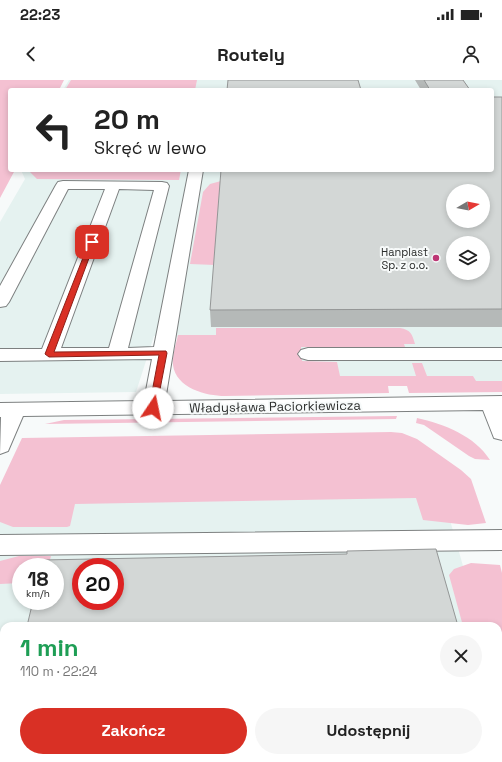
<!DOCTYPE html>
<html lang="pl">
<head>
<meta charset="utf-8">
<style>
	body { margin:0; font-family:"Space Grotesk",sans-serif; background:#f6f6f6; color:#222; height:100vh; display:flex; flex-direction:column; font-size:15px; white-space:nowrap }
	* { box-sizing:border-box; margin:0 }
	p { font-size:13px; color:#767676 }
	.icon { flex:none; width:22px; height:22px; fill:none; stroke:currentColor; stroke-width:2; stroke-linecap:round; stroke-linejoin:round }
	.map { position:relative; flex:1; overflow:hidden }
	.drawer { position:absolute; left:0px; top:542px; width:502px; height:140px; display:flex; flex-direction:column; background:#fff; border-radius:12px 12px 0 0; box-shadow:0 2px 6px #0003 }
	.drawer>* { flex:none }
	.hud { position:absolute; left:8px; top:8px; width:486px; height:84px; border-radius:4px; box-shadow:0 2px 6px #0003; background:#fff; color:#222; overflow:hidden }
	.needle { width:26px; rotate:80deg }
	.fabs { position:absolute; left:446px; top:104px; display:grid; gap:8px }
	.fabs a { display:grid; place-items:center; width:44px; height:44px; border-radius:50%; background:#fff; box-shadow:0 2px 6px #0003; font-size:20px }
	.speed { position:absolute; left:12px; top:478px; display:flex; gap:8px; font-size:20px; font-weight:700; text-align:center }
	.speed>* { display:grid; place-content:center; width:52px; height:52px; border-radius:50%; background:#fff; box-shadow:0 2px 6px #0003; line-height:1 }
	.speed small { font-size:10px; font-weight:400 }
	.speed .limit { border:6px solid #d22; background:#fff; color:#111 }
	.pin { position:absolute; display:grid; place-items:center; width:34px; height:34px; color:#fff; margin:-17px; border-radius:8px; box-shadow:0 2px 6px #0006 }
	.me { position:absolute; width:44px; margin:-22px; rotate:11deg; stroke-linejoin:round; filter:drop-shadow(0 0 3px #0008) }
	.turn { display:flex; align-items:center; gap:14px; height:84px; padding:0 20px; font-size:18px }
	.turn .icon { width:52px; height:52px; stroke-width:2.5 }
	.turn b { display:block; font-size:28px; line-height:34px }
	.round { display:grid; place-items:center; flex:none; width:42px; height:42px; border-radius:21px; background:#f6f6f6 }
	.headline { display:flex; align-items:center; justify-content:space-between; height:68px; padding:0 20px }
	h1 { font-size:24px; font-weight:700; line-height:30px; color:#1e9e55 }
	.button { display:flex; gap:8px; margin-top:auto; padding:8px 20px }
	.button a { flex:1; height:46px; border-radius:24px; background:#d93025; color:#fff; font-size:16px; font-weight:700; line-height:46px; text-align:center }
	.button a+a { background:#f6f6f6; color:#222 }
	.status { display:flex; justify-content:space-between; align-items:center; height:28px; padding:0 20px; background:#fff; direction:ltr }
	.status svg { height:11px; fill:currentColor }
	header { display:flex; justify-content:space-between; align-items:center; height:52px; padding:0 20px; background:#fff; font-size:18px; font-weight:700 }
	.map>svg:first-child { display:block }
	.built { fill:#e5f2f0; fill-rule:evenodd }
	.green { fill:#f4c1d2 }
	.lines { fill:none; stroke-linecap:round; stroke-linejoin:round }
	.minor-casing { stroke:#7d8080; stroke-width:2 }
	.minor { fill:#fff; fill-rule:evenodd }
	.wall { fill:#b5b9b8 }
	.building { fill:#d3d7d6; stroke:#949696; fill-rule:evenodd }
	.route { fill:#d93025; stroke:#8d1f18 }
	.poi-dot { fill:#bd3675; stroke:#f7fafa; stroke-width:1.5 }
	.labels { text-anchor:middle; stroke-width:4; stroke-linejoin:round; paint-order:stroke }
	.far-poi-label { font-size:11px; fill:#2c2e2d; stroke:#f7fafa; text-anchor:end }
	.street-label { font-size:13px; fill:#2c2e2d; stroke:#f7fafa }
</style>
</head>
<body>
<div class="status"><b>22:23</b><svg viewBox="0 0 49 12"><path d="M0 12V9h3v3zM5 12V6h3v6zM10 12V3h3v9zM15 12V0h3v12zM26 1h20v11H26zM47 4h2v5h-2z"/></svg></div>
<header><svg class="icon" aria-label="back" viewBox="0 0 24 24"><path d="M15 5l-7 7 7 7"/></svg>Routely<svg class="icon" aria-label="person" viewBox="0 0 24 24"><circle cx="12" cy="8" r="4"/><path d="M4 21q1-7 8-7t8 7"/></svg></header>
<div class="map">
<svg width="502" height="682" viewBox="0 0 502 682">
	<rect width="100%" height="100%" fill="#f7fafa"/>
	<path class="built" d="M69,0H502V304L196,308L183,257L154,256L136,312L0,314V142L25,99L21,90H492V10H63ZM453,111H483V141H453ZM453,163H483V193H453Z
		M407,401L446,426L480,546H4V678H498L502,682H0V408ZM21,487H55V521H21ZM81,487H115V521H81Z"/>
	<path class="green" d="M0,0H64L59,10H10V90H15L0,118Z
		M71,0H197L195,10H65Z
		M28,90H181L179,100L37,99Z
		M221,101L215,185L190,184L203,112L210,104Z
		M216,248H400C411,250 412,254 415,264H404L405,267H301L302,281L337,282L340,296H416L412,283H422L427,296H473L476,301H502V312L409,313L407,306H388L389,313L225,316C206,316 176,308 173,285C172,276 176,264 178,255H216Z
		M397,336L396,339L45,344L64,340Z
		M417,338C444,344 475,356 490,380L475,379L469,376L424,345L416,343Z
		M391,352L402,353L417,359L461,390L471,399L486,443L468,445L423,440L416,418L75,424L70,446L67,447H13L0,442V405L22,358Z
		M19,476H51L48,487H21V503L0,504V481Z
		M471,483L500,485L502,493V682H445L444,678H498V546H463L449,495L454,489Z"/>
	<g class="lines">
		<defs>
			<path id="minor" d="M189,90H203L165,321L502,316V360L494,358L483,330L23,336L8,371L0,374L1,337H0V323L144,321L152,279L0,281V269H42L105,109H68L9,222L6,226L0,227V206L56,105L58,102L63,101L162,102L167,103L169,106L128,268L154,267ZM119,109L154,110L109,268H61Z
				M308,268H502V280H308L301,278L298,274L301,270Z
				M502,450V470L0,475V455Z"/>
		</defs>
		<use href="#minor" class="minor-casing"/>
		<use href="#minor" class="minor"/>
	</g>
	<path class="wall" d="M415,0H463L470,10H421Z
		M502,17V247H211L210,230Z"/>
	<path class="building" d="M228,0H358L361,10H227Z
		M424,0H463L470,10H430Z
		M492,17H502V229L210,230L221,90H492ZM453,111H483V141H453ZM453,163H483V193H453Z
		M436,469L458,546H27L33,521H55V487H41L42,480L347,474V471ZM81,487H115V521H81Z
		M4,645V678H434V682H0V662Z"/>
	<path class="route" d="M90,160L95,162L54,272L166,271L167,273L156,330L153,331L149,328L159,275L49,277L45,274Z"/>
	<circle class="poi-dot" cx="436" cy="178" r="4"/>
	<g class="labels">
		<g class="far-poi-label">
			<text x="428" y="176">Hanplast<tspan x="428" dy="13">Sp. z o.o.</tspan></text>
		</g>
		<g class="street-label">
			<text transform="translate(275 326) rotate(-1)" y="5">Władysława Paciorkiewicza</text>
		</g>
	</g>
</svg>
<div class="fabs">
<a><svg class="needle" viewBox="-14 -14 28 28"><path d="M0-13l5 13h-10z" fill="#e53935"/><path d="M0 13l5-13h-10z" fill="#767676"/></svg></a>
<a><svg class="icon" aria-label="layers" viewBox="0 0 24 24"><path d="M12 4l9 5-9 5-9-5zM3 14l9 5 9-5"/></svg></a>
</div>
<div class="speed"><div>18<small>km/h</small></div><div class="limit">20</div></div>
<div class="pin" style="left:92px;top:162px;background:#d93025"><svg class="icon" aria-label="arrive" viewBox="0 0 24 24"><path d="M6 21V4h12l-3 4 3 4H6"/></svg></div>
<svg class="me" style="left:153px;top:328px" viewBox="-20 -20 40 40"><circle r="19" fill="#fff"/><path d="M0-13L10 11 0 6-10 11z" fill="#d93025"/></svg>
<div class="hud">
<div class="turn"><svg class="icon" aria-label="left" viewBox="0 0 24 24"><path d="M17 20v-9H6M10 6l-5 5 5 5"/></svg><div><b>20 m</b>Skręć w lewo</div></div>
</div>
<section class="drawer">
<div class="headline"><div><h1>1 min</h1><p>110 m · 22:24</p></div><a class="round"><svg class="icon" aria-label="close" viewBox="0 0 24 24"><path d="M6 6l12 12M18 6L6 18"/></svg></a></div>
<div class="button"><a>Zakończ</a><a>Udostępnij</a></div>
</section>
</div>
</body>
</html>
